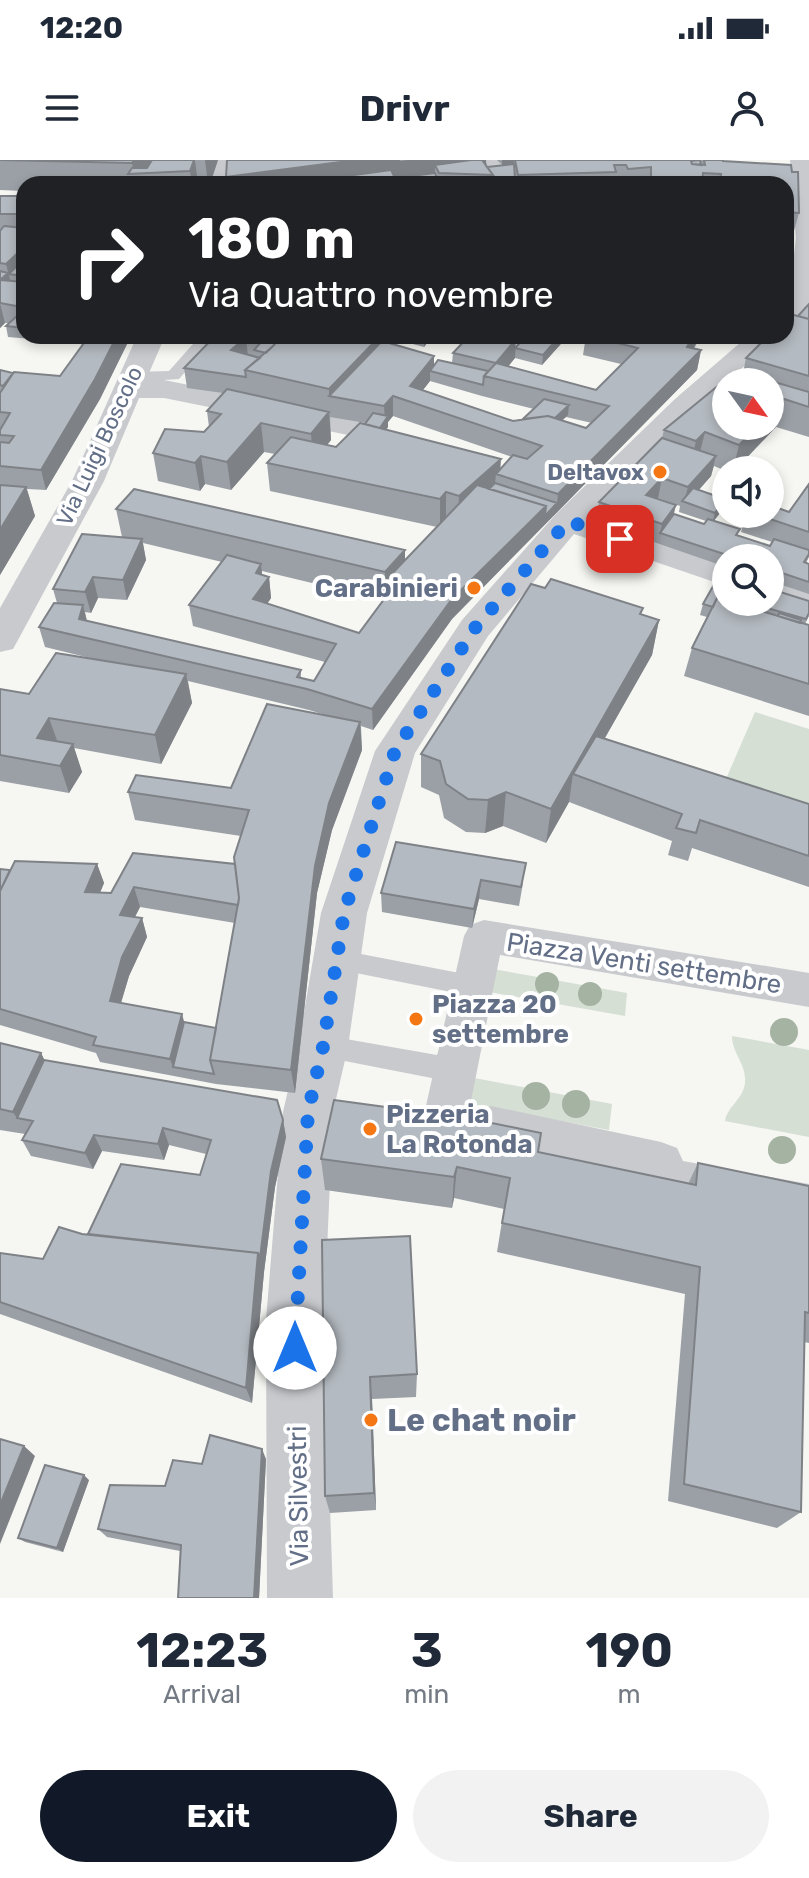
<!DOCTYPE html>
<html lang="en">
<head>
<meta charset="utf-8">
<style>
	body { margin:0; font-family:Rubik,sans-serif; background:#f2f2f3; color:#1f2937; height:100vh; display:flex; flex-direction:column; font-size:30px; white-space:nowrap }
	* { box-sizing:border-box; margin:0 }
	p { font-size:26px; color:#747a83 }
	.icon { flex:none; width:44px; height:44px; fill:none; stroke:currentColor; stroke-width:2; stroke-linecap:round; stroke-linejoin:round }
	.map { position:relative; height:1438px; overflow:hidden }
	.panel { display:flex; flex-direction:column; background:#fff; flex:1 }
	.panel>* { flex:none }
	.top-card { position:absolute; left:16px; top:16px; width:778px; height:168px; border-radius:24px; box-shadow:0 4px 12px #0003; background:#202124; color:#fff; overflow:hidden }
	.needle { width:52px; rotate:123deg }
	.controls { position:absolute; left:712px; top:208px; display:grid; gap:16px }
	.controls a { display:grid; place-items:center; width:72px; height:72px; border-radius:50%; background:#fff; box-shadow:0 4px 12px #0003; font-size:40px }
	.pin { position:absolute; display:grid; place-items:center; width:68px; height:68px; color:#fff; margin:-34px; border-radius:16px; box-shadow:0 4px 12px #0006 }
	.me { position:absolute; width:88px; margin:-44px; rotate:0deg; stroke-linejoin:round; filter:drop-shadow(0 0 6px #0008) }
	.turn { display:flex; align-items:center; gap:28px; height:168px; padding:0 40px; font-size:36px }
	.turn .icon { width:104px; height:104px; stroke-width:2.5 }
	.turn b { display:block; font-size:56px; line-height:68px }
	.eta { display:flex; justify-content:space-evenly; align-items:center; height:136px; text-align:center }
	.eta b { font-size:48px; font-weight:700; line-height:56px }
	.action { display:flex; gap:16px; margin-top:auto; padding:16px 40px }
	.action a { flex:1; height:92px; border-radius:48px; background:#111827; color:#fff; font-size:32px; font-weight:700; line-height:92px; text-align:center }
	.action a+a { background:#f2f2f3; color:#1f2937 }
	.status { display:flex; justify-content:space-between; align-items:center; height:56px; padding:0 40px; background:#fff; direction:ltr }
	.status svg { height:22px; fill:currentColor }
	header { display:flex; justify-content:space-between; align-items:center; height:104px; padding:0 40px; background:#fff; font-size:36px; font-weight:700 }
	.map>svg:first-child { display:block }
	.green { fill:#d5dfd3 }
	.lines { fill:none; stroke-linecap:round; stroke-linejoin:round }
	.service { fill:#c8cace; fill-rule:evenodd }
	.pedestrian { fill:#c8cace; fill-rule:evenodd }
	.minor { fill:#c8cace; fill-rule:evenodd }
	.tree { fill:#a5b3a3 }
	.wall { fill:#9ba0a6; fill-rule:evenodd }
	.shaded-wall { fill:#7e8287 }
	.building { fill:#b4bac1; stroke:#7e8287; stroke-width:2 }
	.route { stroke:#1a73e8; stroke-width:14; stroke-dasharray:0 25.2 }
	.poi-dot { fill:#f47714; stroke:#fff; stroke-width:3 }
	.labels { text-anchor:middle; stroke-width:8; stroke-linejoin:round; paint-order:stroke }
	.far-street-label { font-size:22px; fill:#626f87; stroke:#fff }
	.far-poi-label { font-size:22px; font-weight:bold; fill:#626f87; stroke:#fff; text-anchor:end }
	.poi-label { font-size:26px; font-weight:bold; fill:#626f87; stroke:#fff; text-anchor:start }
	.street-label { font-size:26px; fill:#626f87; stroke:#fff }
	.near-poi-label { font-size:32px; font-weight:bold; fill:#626f87; stroke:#fff; text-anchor:start }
</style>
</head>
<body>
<div class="status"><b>12:20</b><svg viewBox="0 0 49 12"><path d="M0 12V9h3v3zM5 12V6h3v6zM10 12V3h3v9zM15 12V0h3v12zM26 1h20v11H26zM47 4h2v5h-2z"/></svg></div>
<header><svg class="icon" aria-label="menu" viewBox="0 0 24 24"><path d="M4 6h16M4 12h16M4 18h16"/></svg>Drivr<svg class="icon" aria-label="person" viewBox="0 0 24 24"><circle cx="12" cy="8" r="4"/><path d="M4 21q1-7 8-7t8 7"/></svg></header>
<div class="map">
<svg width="809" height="1438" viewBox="0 0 809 1438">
	<rect width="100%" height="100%" fill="#f6f6f2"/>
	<path class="green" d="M755,552L809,569V647L726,619Z
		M493,809L627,833L625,856L489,832Z
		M732,876L809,890V977L725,961C728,945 743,940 745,923C747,905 732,893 732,876Z
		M469,917L612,944L609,970L464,943Z"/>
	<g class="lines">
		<path class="service" d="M200,176H216L179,219L132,222L124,217L132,212L169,211Z
			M335,789L475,816C481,828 477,840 471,851L462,854L453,851L449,843L451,832L326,807L322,800L326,793Z
			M323,875L437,895L443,883L452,879L461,883L465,891L457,918L447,921L314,895L310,887L314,879Z"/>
		<path class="pedestrian" d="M484,760L809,813V847L500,795L467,961L471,962L475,952L491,946L661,982L677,988L683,1001L809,1024V1068L627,1034L611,1027L604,1012L489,986L484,997L468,1003L425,992L419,977L464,776L470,765Z"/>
		<path class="minor" d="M217,0H239L230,24H206Z
			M475,0H498L506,11L503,16H487Z
			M790,0H809V153L796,165L786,167L796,78Z
			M137,176H165L146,220H164L368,261L379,264L383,270L379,276L368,279L164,238H139L104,321L18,480L13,489L0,492V448L72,321Z
			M748,176H779L726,222L590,357L726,403V426L574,374L488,476L415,593L367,753L348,887L333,952L324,1160L333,1438H267L266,1160L283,952L298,887L321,753L375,591L462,460L556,354L675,239Z
			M770,419L809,431V454L770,442Z"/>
	</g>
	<g class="tree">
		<circle cx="547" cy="824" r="12"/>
		<circle cx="590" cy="834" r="12"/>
		<circle cx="784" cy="872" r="14"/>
		<circle cx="536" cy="936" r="14"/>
		<circle cx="576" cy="944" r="14"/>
		<circle cx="782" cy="990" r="14"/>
	</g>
	<path class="wall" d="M0,0H218L210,24H24V31L0,30Z
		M227,0H486L487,7L502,5L497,0H723V1L791,5L792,12H798L799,53L794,71H786V24H624V23L614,24H227Z
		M0,36H24V176H57L54,181L8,177L6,166L9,163H5L0,168Z
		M809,144V277L776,267L735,310L726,311L714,306L711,316L699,330L725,339L723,349L714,361L738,375L770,386L772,382L741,372L746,354H770L789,352L809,324V397L806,403L809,404V434L770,421V398H726V407L596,362L599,342L662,278L664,270L743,213L746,198L798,156ZM658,338L680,346L679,352L706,361L704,364L673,355L658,339Z
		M80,176H131L100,239L46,330L27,329L35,356L0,415V210L13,213L60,216L82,186Z
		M215,176H509L515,188L526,176H568L542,205L515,198L508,206L596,230L621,204L583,195L586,176H700L694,189L701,190L697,210L452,459L373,570L361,566L362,590L332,670L317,733L295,933L216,924L100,902L96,893L0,865V709L10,710L97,704L104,723L100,733H111L235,704L241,676L135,660L128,632L231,628L332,557L309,550L188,521L192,543L161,604L74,588L82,612L69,633L0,621V529L29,534L98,500L45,487L39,467L57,443L53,429L122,377L116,349L405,390V400L437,367L270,331L267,303L275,294L264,292L231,330L205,324L200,331L158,321L153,293L204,272L209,267L207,251L223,233L187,228L184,208ZM382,176L424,187L432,176L462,184L453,193L452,203L434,206V196L382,181ZM430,221L482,236L534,249L523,259L513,261L422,231ZM330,256V257L366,263L336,287L327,285L331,280ZM393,256L512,297L501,308L386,270L388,267V262ZM566,257L592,263L586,268L562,260ZM143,383L222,402L189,445L193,466L325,502L314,521L301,518V510L87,461L85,452L91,453L98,438L127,440L146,400ZM262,411L383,440L359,473L267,444L271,438L269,417L262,415ZM140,747L235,763L216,868L184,862L121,843L129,816L147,777L142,758L135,757Z
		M703,444H736L766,453L767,448L809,456L805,464L809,465V556L684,516L692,488L707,457L700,455Z
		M642,455L659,460L652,495L605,578L809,644V727L692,688L688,701L668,695L672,681L569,642L546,683L503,666L485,673L466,672L444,658L439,635L421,627V594Z
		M396,682L523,723L519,746L479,739L472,768L382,752L381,733Z
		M0,883L41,893L44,900L283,960L286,977L275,1027L264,1112L252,1243L0,1154V1093L43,1099L82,1074H88L200,1015L206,994L169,985L164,1000L102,991L93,1009L31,996L22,980L25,974L0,970Z
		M538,992L688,1024L698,1003L809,1026V1183L804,1182L801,1352L777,1368L668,1341L685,1134L497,1092L504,1049L454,1038L452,1048L325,1030L321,999Z
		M322,1080L417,1214L416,1237L372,1239L376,1350L330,1353L325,1336Z
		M266,1299L259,1438H178L180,1391L107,1377L98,1369L202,1304Z
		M89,1320L63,1392L25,1382L18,1378Z"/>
	<path class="shaded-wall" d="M134,0H157L150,13L134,14L132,3Z
		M194,0H195L198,24H192L190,11Z
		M205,0H218L210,24H208Z
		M356,0H400V19L332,18V24H227L226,17Z
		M408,0H486V7L435,5V14L400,19V1Z
		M502,0H514V4L502,6Z
		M508,18H515V24H508Z
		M24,87V110L9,114L11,123L6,104Z
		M8,113L11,123L0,120Z
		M24,138V162L21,165L16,146Z
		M0,143L5,163L0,168Z
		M117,176H131L100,239L46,330L41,310Z
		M380,176H382V201L329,236V229Z
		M424,176H432L424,187Z
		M560,176H568L542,205L543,195Z
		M693,176H700L683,207L687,187Z
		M246,177L248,197L231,190Z
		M516,179L515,198L498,219L496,203Z
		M701,190L697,210L452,459L373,570L372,549L452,439L546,346L557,343L558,334Z
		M434,196V212L430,211V221L413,243L410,226Z
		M393,236V256L388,262V267L378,281V270L385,261L384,246Z
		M784,239L776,267L735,310H733L739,285L758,266H770V253Z
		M569,245L568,255L546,276L523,280Z
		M329,252L331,280L313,303L311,274Z
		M261,263L264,292L231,330L227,302Z
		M705,272L698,300L690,309L696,281Z
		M201,296L205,324L200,331L195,303Z
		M716,296L711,316L687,343L684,342L688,327Z
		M501,299L500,315L496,314L494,332L458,365L459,336Z
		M662,318L658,338L642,356L646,335Z
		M26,327L35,356L0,415V370Z
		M446,332V361L440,368V339Z
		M725,339L723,349L712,363L715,353Z
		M676,345L671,366L660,373L658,384L662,364Z
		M142,379L146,400L127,440L123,420Z
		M405,390V419L396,423L386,420V441L385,412Z
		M261,404L263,425L269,417L271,438L256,460L253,439L256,413Z
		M93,417L98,438L91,453L85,432Z
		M83,445L88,466L79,459Z
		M659,460L652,495L582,618L573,614L569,642L546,683L551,649Z
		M186,514L192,543L161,604L155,575Z
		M49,558L59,586L37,578Z
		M360,562L362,590L332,670L317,733L295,933L291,910L315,706L329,643Z
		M73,584L82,612L69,633L60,606Z
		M506,632L503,666L485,673L488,640Z
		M97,704L104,723L92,751L85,732Z
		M481,720L479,739L472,768L474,749Z
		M134,727L140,747L126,774L120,755Z
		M142,758L147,777L129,816L116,859L110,841L122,797Z
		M182,854L187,872L173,907L170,899Z
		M41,893L53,917L17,958L13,952Z
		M283,960L286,977L275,1027L264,1112L252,1243L246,1228L258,1093L271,1011Z
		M163,968L169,985L164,1000L158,984Z
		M94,975L102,991L93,1009L85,993Z
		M457,1007L454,1038L452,1048L454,1017Z
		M370,1217L372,1239L376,1350L374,1333Z
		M24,1286L35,1296L0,1384V1345Z
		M262,1289L266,1299L259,1438H254Z
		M84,1315L89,1320L63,1392L57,1388Z"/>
	<path class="building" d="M0,0H134L132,3Z
		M152,0H194L190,11L128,14L132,8H147Z
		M227,0H356L226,17Z
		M471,0H482L493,15L439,13L435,5Z
		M515,0H691L692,4L705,5L704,0H723V1L791,5L792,12H798L799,53L786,52V24H715V19L720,20L721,14L703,13L702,24H651V7L628,9L626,5H614L616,12L518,15Z
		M700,0L701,5L692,4L691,1Z
		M514,4L515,18H508V22H492L493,15L487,7Z
		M391,10L398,24H334L332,18Z
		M435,13L439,24H398L395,18Z
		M442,20L510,22V24H442Z
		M523,22L565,24H523Z
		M0,36H24V54H0Z
		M4,66L24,68V87L6,104L0,103V71Z
		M24,99V116L9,114Z
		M0,111L8,113L0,120Z
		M0,120L24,122V138L16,146L0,143Z
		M809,144V159L798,156Z
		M790,154L809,159V216L746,198L768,176H786V159Z
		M18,155L24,156V168L6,166Z
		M89,176H117L95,219L41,310L0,306V283L1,282L9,283L14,276L0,275V270L10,253L0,252V233L14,212L60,216Z
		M215,176H282L273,186L266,193L254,190L263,180L246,177L231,190L260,198L245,210L246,217L184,208Z
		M282,176H380L329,229L245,210L273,186Z
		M469,176H506L516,179L496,203L453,193Z
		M526,176H560L543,195L515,188Z
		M589,176H693L687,187L701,190L558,334L496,314L513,295L527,299L542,286L393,236L384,246L329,236L382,181L434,196L410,226L513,261L548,256L586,268L609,246L484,216L496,203L596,230L638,188Z
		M438,200L488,211L484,216L483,225L430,211Z
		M0,210L13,213L3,226L0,225Z
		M736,211L809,232V247L784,239L770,253V222H726V266H758L739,285L705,272L696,281L664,270Z
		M227,229L329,252L311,274L261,263L227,302L201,296L195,303L153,293L165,269L204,272L221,254L207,251Z
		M544,239L569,245L555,258L548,256L523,259Z
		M373,253L388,256L380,268L365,264Z
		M360,263L501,299L459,336L446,332L440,339L267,303L291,277L336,287Z
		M662,278L716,296L688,327L662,318L646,335L676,345L662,364L599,342Z
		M495,323L557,343L545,356L546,346L489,329Z
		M809,324V372L755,354H770V345L789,352Z
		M0,325L26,327L0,370Z
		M477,325L546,346L452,439L372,549L307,529L39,467L54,443L83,445L79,459L301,510L297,517L314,521L336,484L189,445L227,395L261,404L256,413L269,417L253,439L359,473L396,423L386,420Z
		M693,328L725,339L715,353L682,341Z
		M134,329L405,390L385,412L116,349Z
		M674,354L704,364L708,359L740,369L736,375L770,386L774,379L809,390V394L804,402L809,404V422L770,409V398H736L660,373Z
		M82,374L142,379L123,420L93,417L85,432L53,429Z
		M720,414L726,416V441L717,438L713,447L703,444Z
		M551,419L643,448L640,454L659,460L551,649L506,632L488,640L468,639L446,624L440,601L421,594L531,424L545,428Z
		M777,431L809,441V453L806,459L767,448Z
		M717,438L726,441V442H730L809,465V524L692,488Z
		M779,453L801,460L800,463L778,456Z
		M56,493L186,514L155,575L49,558L37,578L73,584L60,606L0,595V529L29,534Z
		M267,544L360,562L329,643L315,706L291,910L210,900L239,738L234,697L249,650L128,632L136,615L231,628Z
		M596,576L809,644V696L700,660L696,673L676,668L682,654L573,614Z
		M396,682L526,703L521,727L481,720L474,749L381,733Z
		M133,693L235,704L239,738L238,745L134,727L120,755L142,758L122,797L110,841L182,854L170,899L93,885L96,877L0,849V731L15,701L97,704L85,732L111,733Z
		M0,709L10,710L0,731Z
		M184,862L216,868L210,900L214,914L173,907Z
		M0,883L41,893L13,952L0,949Z
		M44,900L277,940L283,960L271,1011L260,1098L258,1093L88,1074L121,1004L200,1015L211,980L163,968L158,984L94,975L85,993L22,980L33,961L17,958Z
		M334,940L467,958L541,973L538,992L696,1025L698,1003L809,1026V1153L805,1152L801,1352L684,1324L700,1107L502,1063L510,1018L457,1007L454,1017L321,999Z
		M59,1067L82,1074L258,1093L246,1228L0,1142V1093L43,1099Z
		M410,1076L417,1214L370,1217L374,1333L325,1336L322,1080Z
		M210,1275L262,1289L254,1438H178L181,1385L98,1369L110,1325L165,1326L173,1300L202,1304Z
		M0,1279L24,1286L0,1345Z
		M45,1305L84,1315L57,1388L18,1378Z"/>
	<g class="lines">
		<path class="route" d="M295,1188L308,952L323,887L344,753L395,591L475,468L568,361L620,379"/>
	</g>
	<g class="poi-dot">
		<circle cx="660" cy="312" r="8"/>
		<circle cx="474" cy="428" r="8"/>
		<circle cx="416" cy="859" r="8"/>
		<circle cx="370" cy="969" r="8"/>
		<circle cx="371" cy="1260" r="8"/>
	</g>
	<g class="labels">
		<g class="far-street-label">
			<text transform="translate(99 286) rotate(-65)" y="8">Via Luigi Boscolo</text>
		</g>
		<g class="far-poi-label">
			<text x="644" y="320">Deltavox</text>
		</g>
		<g class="poi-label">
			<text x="458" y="437" text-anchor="end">Carabinieri</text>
			<text x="432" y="853">Piazza 20<tspan x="432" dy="30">settembre</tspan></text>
			<text x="386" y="963">Pizzeria<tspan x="386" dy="30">La Rotonda</tspan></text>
		</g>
		<g class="street-label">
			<text transform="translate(644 803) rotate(9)" y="9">Piazza Venti settembre</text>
			<text transform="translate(298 1336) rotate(-91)" y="9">Via Silvestri</text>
		</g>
		<g class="near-poi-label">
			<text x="387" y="1271">Le chat noir</text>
		</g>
	</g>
</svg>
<div class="controls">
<a><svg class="needle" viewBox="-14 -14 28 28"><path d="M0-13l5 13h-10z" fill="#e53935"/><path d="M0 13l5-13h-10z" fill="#747a83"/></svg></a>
<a><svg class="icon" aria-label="sound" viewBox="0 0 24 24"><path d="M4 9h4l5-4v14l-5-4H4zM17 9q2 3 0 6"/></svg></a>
<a><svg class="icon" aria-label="search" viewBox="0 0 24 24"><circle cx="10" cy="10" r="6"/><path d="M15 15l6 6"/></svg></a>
</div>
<div class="pin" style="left:620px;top:379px;background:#d93025"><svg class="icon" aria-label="arrive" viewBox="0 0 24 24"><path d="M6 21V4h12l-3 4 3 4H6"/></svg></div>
<svg class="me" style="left:295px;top:1188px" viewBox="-20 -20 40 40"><circle r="19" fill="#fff"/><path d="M0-13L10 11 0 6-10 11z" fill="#1a73e8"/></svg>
<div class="top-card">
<div class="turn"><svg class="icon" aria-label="right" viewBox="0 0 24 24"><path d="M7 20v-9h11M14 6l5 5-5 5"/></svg><div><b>180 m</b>Via Quattro novembre</div></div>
</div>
</div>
<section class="panel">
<div class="eta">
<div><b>12:23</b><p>Arrival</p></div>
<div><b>3</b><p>min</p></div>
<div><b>190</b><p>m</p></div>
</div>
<div class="action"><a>Exit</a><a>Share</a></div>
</section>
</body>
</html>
